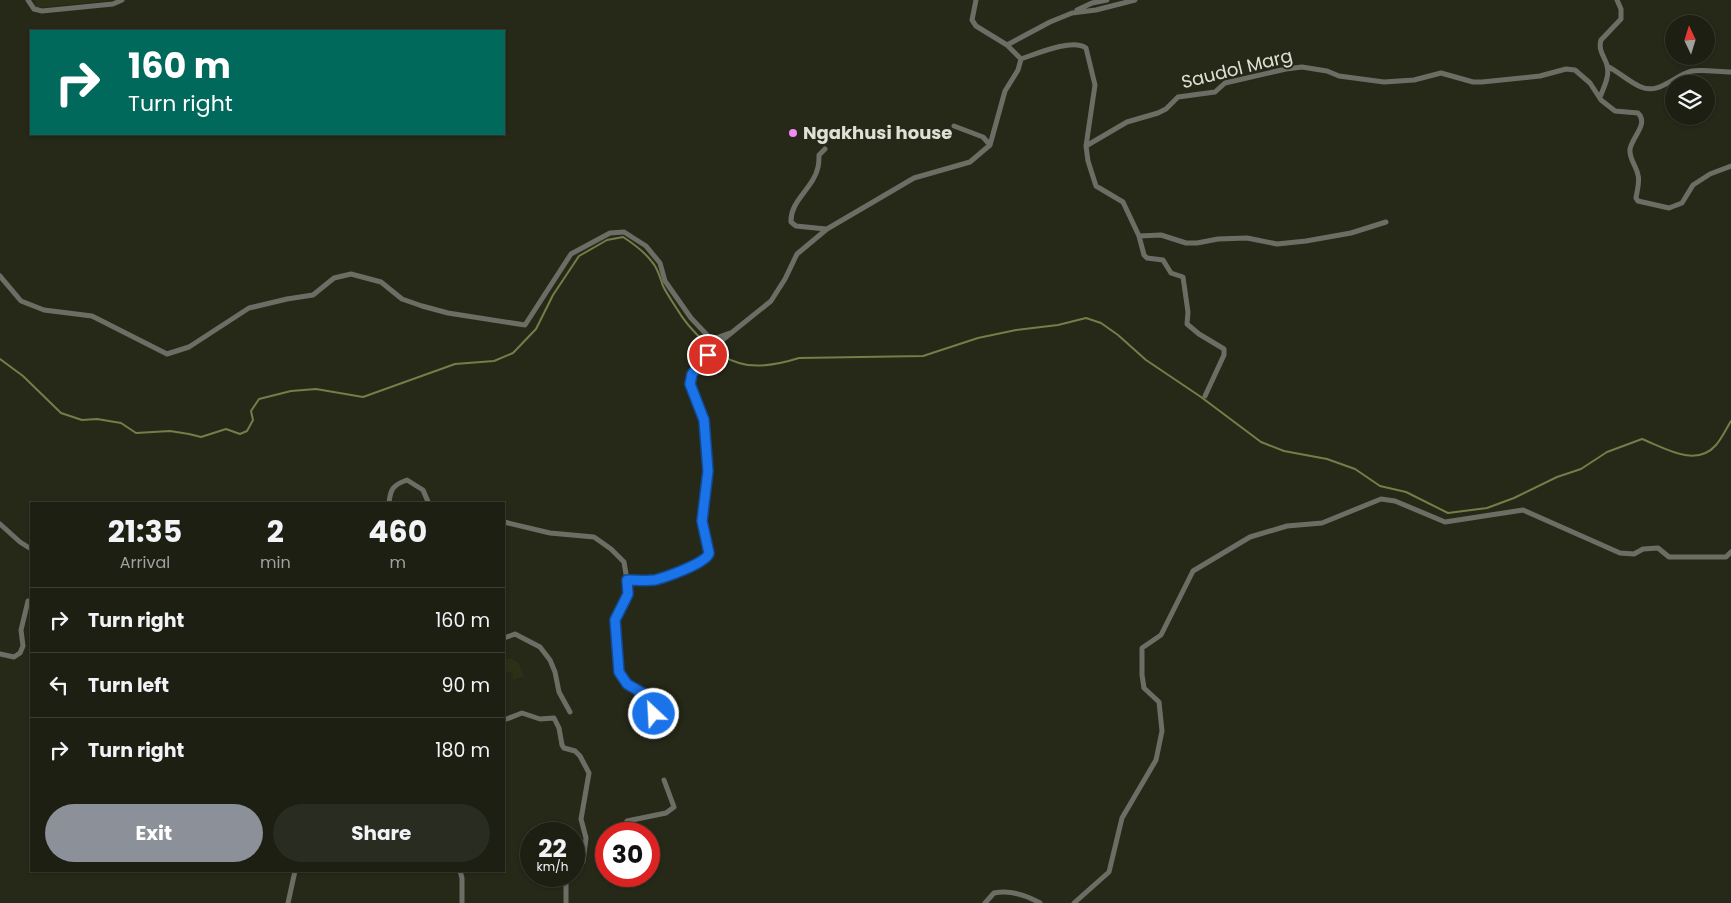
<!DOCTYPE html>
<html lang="en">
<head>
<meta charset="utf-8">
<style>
	body { margin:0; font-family:Poppins,sans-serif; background:#292c20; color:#f1f3f6; height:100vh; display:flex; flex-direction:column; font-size:19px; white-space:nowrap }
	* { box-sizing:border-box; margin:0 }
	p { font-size:16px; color:#a0a29f }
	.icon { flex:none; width:28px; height:28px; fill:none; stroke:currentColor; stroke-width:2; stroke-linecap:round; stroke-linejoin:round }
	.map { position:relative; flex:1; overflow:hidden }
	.side { position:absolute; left:30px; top:502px; width:475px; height:370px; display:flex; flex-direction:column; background:#1c1f12; border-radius:0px; box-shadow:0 1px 4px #0004,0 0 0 1px #3a3d32 }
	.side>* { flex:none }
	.top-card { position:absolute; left:30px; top:30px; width:475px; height:105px; border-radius:0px; box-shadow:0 1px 4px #0004,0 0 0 1px #3a3d32; background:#00695c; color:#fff; overflow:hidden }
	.needle { width:32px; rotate:356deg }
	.buttons { position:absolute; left:1665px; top:15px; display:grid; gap:10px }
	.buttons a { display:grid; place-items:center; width:50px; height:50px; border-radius:50%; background:#1c1f12; box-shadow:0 1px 4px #0004,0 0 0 1px #3a3d32; font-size:25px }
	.speed { position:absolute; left:520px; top:822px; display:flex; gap:10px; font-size:25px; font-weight:700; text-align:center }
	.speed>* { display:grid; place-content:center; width:65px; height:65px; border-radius:50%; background:#1c1f12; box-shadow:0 1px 4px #0004,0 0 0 1px #3a3d32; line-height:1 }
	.speed small { font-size:12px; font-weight:400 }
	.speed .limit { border:8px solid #d22; background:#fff; color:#111 }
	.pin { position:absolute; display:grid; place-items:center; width:42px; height:42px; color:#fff; margin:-21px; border:2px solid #fff; border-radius:50%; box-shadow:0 1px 5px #0007 }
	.me { position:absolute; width:55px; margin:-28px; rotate:335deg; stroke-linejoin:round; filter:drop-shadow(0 0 4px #0008) }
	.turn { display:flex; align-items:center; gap:18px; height:105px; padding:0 15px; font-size:22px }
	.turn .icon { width:65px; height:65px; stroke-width:2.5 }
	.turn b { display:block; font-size:35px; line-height:42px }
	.eta { display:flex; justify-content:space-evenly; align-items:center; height:85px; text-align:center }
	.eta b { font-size:30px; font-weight:700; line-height:35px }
	.cta { display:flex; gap:10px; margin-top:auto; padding:10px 15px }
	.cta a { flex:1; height:58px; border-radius:30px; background:#8c9099; color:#fff; font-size:20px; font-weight:700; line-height:58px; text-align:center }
	.cta a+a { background:#292c20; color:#f1f3f6 }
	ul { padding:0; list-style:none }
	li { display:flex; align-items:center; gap:15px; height:65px; padding:0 15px; border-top:1px solid #3a3d32 }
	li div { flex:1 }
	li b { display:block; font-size:19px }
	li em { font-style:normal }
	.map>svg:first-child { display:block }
	.built { fill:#2c3017 }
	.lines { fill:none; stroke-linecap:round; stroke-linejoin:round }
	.stream { stroke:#757d48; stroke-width:2 }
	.street { stroke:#6c6e65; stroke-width:5 }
	.route-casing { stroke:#114b97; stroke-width:12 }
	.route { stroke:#1a73e8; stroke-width:9 }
	.poi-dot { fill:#f18af4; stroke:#262918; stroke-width:2 }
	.labels { text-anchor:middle; stroke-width:4; stroke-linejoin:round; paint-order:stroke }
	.street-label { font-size:18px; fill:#dfe1d6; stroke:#262918 }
	.poi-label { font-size:18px; font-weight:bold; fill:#dfe1d6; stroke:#262918; text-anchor:start }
</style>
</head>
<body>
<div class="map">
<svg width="1731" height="903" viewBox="0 0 1731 903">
	<rect width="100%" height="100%" fill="#262918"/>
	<path class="built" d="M35,0H114L36,8Z
		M504,659H512L518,662L524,676L513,680L512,672H504Z"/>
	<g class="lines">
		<path class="stream" d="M0,359L23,376L61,413L82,420L97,419L121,423L136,433L170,431L189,434L201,437L226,429L240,434L247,431L253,420L251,411L259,399L291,391L316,389L363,397L455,364L494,361L513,353L536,329L553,295L579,256L607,240L623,237C634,244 644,251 652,262C658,268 660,278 663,286C667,294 672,301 677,309C688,328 716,357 739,363C758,369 780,364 799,358L923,356L978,338L1016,330L1058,325L1086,318L1101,323L1118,335L1146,360L1201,397L1261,442L1284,451L1327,459L1355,469L1380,486L1406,492L1448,513L1487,508L1514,498L1557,477L1581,469L1607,452L1642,439C1665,448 1696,468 1716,445C1722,438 1726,429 1731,421"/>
		<path class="street" d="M28,0L34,9L42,11L113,4L122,0
			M1077,10L1092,3L1107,0
			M1007,45L1050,22L1072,13L1096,10L1135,0
			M1021,59C1036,54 1072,38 1086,48L1095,85L1086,146L1088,161L1096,186L1123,202L1139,236L1144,255L1147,258L1163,260L1171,273L1183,277L1188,312L1187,324L1199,334L1224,349V355L1205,396
			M1607,66C1619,72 1629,82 1641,87C1659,95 1675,75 1692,71C1703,69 1719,72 1731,72
			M1600,97C1604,87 1610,76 1607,65C1604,56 1598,50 1601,40L1621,19V9L1617,0
			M954,126L983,137L990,145
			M1086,146L1127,122L1158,113L1166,109L1178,97L1215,92L1225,83L1286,69L1302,67L1327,71L1339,76L1384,82L1414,80L1441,73L1473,82H1482L1540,76L1566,69L1575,70L1590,83L1601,100L1615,111L1638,113C1649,124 1632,137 1630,149C1629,159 1636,165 1638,175C1640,181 1637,191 1636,198L1638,201L1669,208L1682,203L1693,185L1710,174L1731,166
			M825,149L819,155C819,159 819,163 818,167C814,188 790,200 791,222L796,226L826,229
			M1139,236L1161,235L1186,243H1197L1218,239L1247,238L1277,244L1306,241L1351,233L1386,222
			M0,276L21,301L44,310L92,316L167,354L189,347L249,308L287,299L313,295L334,278L351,274L381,282L402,299L422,306L448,313L525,325L571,254L610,233L624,232L646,246L660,263L665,281L691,318L709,337L716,338L730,333
			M389,504C390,489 393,485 407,480L423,490L429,504
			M504,522L550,533L594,537L611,549L624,562L627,580L628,594L615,620L619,672L627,684L653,699L654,714L668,726
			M0,524L20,542L31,549
			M627,580C636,580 646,581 655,579C666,577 707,563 709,553L702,521L706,501L709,471L704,420L690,384L692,374L720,342L771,301L785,279L797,254L827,229L914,178L970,162L990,145L1005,91L1018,70L1021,59L1007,45L976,26L972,20L976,0
			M504,638L515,634L540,647L550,660L555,672L559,692L570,712
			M0,654L14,657L20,653L23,646L21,630L28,601
			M504,720L522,713L540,719L554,718L559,728L562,745L564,748L575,751L580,756L589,773L581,819L586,838L583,862L574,865
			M627,834L625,826L627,821L666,813L674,807L664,780
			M460,871L462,878V903
			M566,876V903
			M288,903L295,871
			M985,903L994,893C1010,890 1026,895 1040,903
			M1074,903L1109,872L1122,818L1156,760L1162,731L1159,702L1144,688L1142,675V648L1161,635L1193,571L1250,537L1287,526L1322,523L1381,499L1395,501L1445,522L1523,510L1620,553L1634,554L1643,549L1658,548L1669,557H1726L1731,552"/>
	</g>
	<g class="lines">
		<defs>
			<path id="route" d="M654,714L653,699L627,684L619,672L615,620L628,594L627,580C636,580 646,581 655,580C666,577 707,563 709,553L702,521L708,471L704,420L690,384L692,374L708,355"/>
		</defs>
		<use href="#route" class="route-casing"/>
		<use href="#route" class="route"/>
	</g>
	<circle class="poi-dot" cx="793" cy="133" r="5"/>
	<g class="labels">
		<g class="street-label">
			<text transform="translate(1237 69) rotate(-14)" y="6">Saudol Marg</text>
		</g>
		<g class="poi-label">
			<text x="803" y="139">Ngakhusi house</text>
		</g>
	</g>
</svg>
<div class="buttons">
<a><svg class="needle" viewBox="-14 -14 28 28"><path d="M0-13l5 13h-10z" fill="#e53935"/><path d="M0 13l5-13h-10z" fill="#a0a29f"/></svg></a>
<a><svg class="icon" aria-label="layers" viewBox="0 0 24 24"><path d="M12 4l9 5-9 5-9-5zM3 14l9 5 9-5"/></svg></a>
</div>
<div class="speed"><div>22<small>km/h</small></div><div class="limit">30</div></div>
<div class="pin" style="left:708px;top:355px;background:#d93025"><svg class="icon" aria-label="arrive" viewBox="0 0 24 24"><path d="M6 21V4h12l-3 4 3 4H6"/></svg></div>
<svg class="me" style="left:654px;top:714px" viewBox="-20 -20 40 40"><circle r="17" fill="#1a73e8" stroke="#fff" stroke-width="3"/><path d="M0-11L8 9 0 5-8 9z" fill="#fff"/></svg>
<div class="top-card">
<div class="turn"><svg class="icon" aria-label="right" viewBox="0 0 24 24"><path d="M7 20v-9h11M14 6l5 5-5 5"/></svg><div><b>160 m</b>Turn right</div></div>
</div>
<section class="side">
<div class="eta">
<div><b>21:35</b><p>Arrival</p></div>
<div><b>2</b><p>min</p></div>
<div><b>460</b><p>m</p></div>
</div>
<ul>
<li><svg class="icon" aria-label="right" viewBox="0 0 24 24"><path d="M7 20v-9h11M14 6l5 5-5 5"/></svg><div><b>Turn right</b></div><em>160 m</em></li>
<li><svg class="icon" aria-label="left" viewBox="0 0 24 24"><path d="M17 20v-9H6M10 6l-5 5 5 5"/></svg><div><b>Turn left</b></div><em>90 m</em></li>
<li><svg class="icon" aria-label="right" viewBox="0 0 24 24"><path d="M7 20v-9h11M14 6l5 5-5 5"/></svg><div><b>Turn right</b></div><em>180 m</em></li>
</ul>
<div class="cta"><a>Exit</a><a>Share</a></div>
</section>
</div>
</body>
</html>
